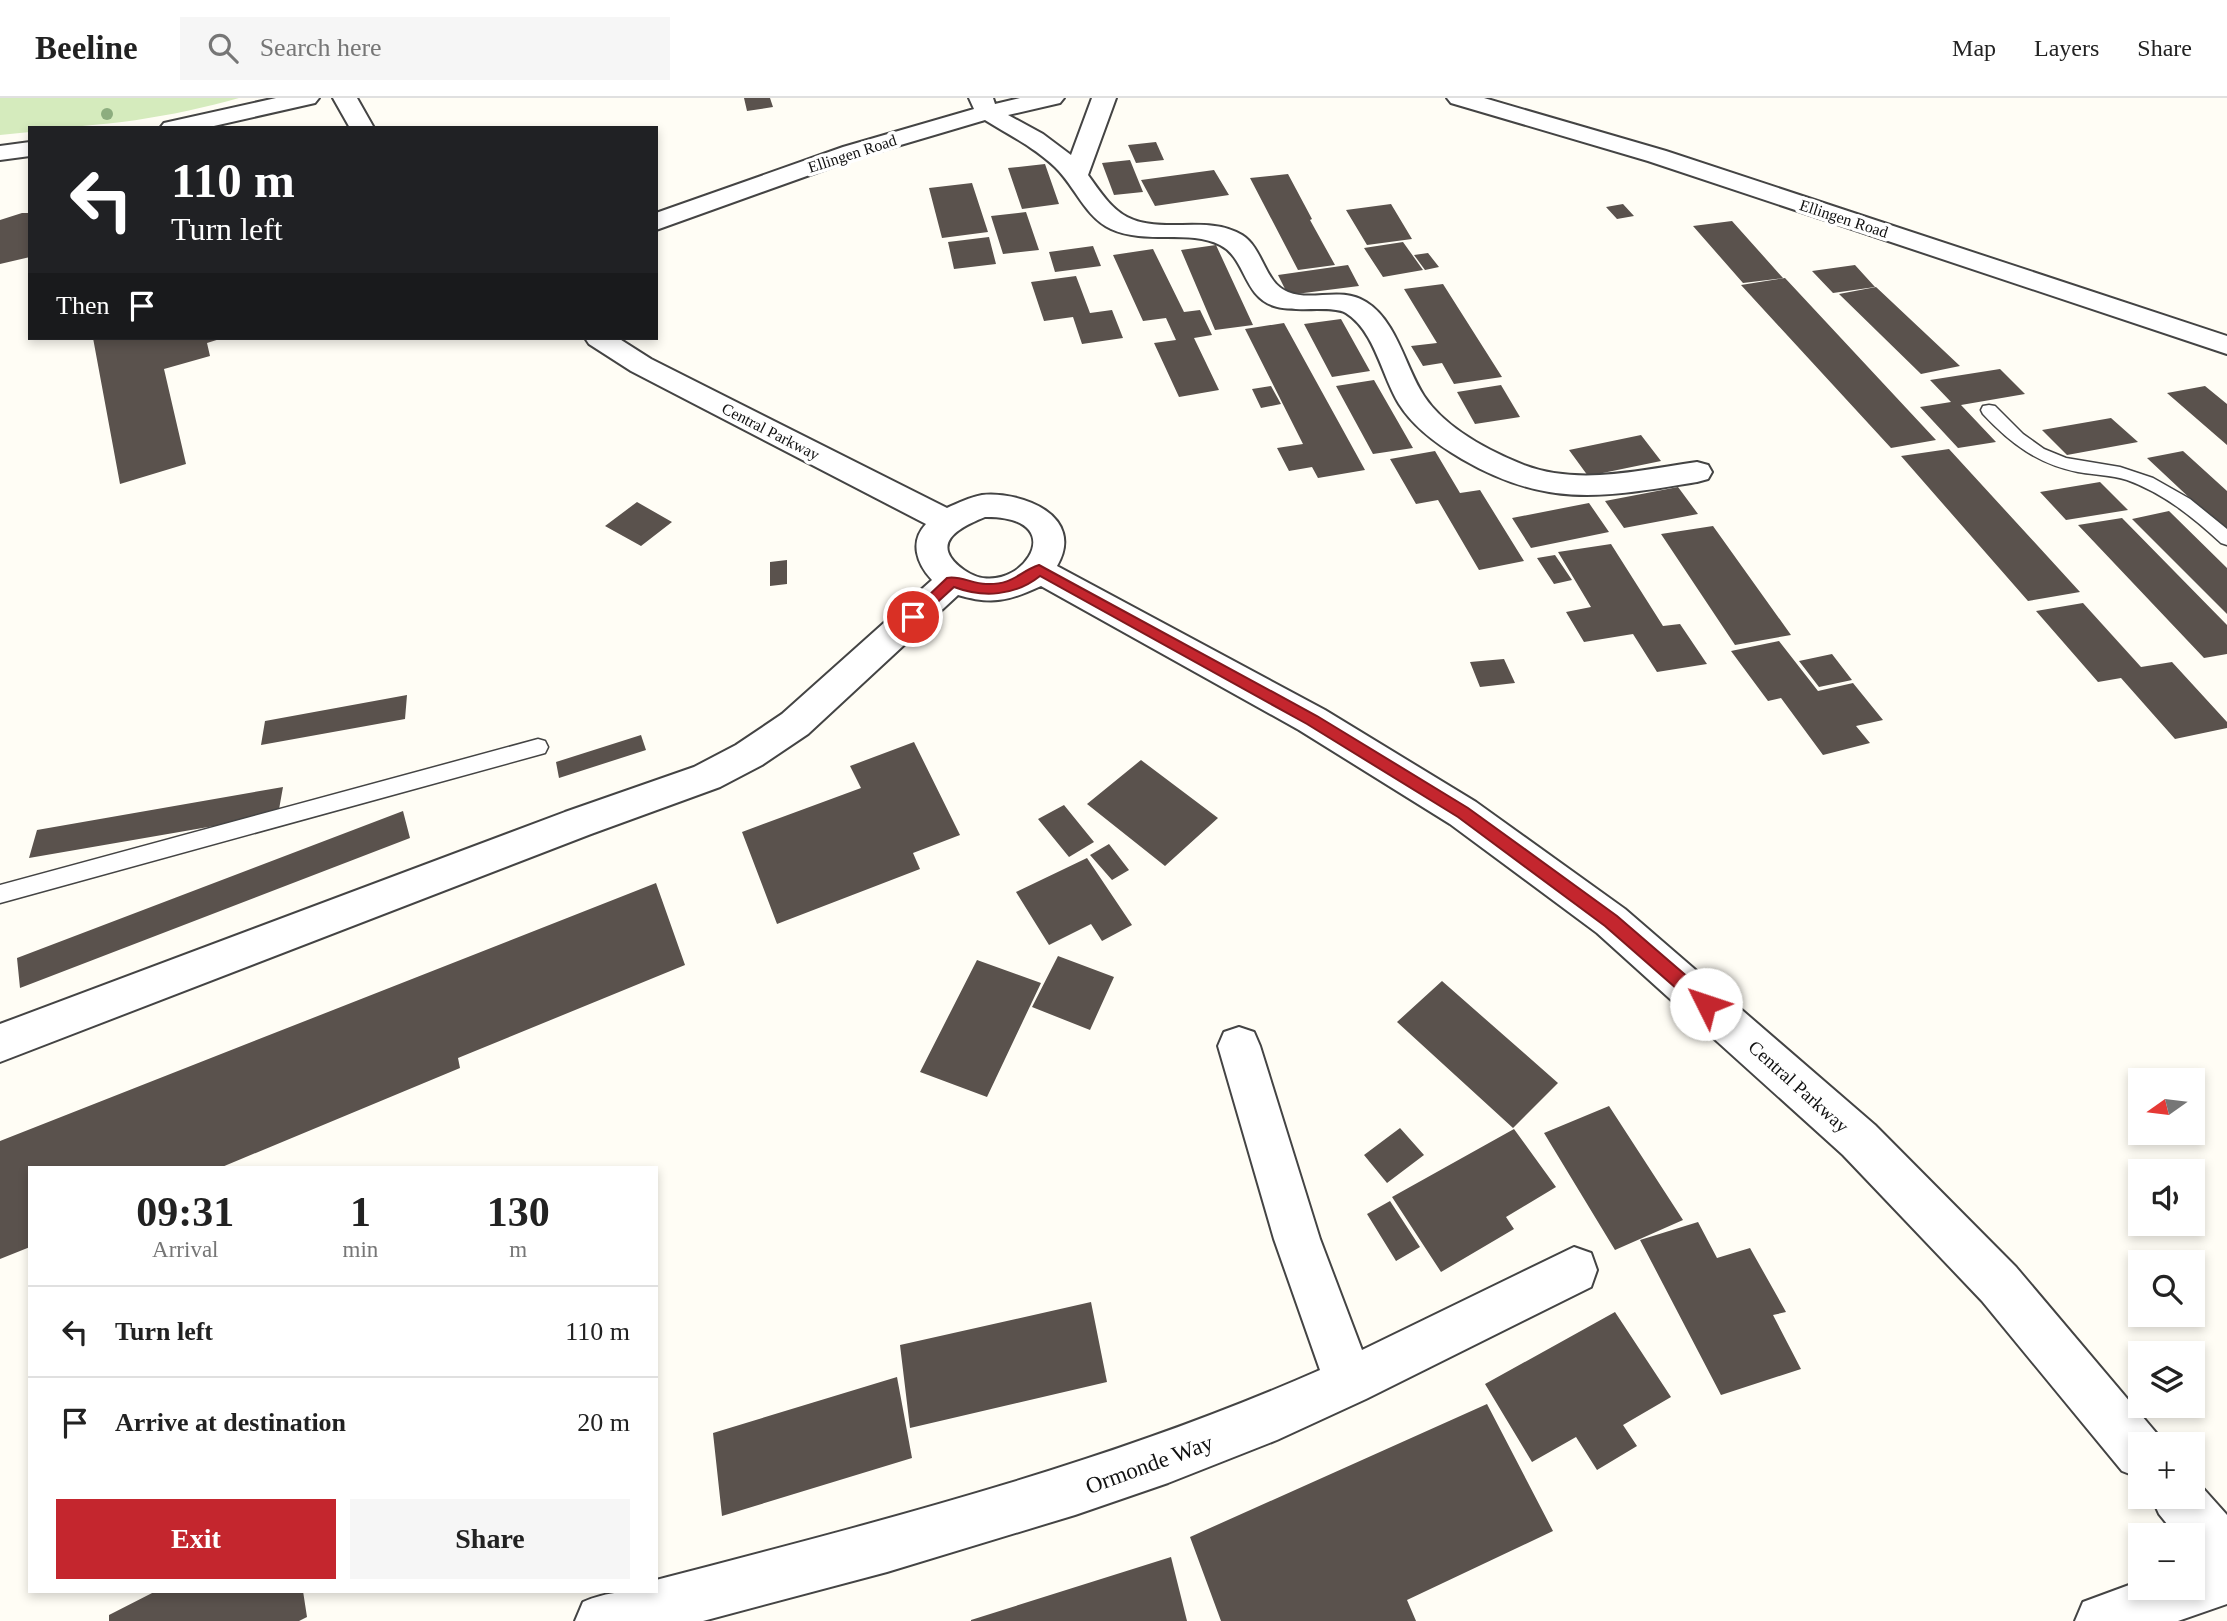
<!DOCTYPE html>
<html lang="en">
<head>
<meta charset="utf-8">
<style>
	body { margin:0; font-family:Georgia,serif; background:#f6f6f6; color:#222; height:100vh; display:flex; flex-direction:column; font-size:26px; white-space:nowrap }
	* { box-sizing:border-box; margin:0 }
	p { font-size:23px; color:#767676 }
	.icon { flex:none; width:38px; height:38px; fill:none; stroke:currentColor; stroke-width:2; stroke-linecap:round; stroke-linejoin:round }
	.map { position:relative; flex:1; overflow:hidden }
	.side { position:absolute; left:28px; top:1068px; width:630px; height:427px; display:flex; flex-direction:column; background:#fff; border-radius:0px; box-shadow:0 4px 10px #0003 }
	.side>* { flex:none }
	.guide { position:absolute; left:28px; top:28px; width:630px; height:214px; border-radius:0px; box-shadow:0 4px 10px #0003; background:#202124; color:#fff; overflow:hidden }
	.needle { width:46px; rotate:256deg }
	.fabs { position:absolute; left:2128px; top:970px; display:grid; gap:14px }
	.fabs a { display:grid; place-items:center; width:77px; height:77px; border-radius:0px; background:#fff; box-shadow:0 4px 10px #0003; font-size:35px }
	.pin { position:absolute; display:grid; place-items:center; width:60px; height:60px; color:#fff; margin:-30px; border:4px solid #fff; border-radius:50%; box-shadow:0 2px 7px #0007 }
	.me { position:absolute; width:77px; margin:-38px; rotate:311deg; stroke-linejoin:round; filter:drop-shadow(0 0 5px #0008) }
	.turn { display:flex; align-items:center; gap:24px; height:147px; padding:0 28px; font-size:32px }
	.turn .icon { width:91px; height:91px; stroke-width:2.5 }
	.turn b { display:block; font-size:49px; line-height:60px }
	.then { display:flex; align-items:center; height:66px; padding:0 28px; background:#0003; gap:14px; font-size:26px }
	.eta { display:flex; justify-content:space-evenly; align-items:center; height:119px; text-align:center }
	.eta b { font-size:42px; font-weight:700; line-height:49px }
	.action { display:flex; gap:14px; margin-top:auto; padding:14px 28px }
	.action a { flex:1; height:80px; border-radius:0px; background:#c4262e; color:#fff; font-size:28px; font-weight:700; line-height:80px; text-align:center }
	.action a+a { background:#f6f6f6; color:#222 }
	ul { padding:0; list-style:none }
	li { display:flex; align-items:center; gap:21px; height:91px; padding:0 28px; border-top:2px solid #e0e0e0 }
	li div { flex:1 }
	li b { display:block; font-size:26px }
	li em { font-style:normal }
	header { display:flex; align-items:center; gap:42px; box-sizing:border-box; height:98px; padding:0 35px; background:#fff; border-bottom:2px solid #e0e0e0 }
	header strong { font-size:33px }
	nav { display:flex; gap:38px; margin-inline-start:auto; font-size:24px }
	.search { width:490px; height:63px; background:#f6f6f6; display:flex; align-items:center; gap:18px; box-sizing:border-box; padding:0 24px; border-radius:0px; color:#767676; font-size:26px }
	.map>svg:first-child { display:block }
	.green { fill:#d5ebbd }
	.building { fill:#5a524d }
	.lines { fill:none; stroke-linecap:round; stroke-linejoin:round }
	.lane-casing { stroke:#444; stroke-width:3 }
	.street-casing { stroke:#444; stroke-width:4 }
	.lane { fill:#fff; fill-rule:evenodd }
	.street { fill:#fff; fill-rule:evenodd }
	.tree { fill:#8dad7f }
	.route { fill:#c4262e; stroke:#7f191e; stroke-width:2 }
	.labels { text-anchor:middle; stroke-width:7; stroke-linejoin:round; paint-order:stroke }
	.far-street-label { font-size:16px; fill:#111; stroke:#fff }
	.street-label { font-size:19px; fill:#111; stroke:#fff }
	.near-street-label { font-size:23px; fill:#111; stroke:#fff }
</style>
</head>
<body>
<header>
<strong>Beeline</strong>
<div class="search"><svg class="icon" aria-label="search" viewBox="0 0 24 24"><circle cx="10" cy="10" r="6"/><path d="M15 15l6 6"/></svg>Search here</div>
<nav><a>Map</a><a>Layers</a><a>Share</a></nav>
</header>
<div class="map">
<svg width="2227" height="1523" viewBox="0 0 2227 1523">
	<rect width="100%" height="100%" fill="#fffdf5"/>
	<path class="green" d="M0,0H239C172,19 99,30 30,30V34L0,37Z"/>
	<path class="building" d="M744,0H770L773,9L747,13Z
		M1156,44L1164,62L1136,65L1128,47Z
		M1130,62L1143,94L1114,97L1102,65Z
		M1045,66L1059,106L1022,111L1008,70Z
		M1214,72L1229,97L1155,108L1141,82Z
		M1288,76L1312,121L1310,122L1335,167L1298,172L1250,80Z
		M972,85L988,134L942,140L929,90Z
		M1391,106L1412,141L1367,147L1346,112Z
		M1623,106L1634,118L1617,121L1606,109Z
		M1026,114L1039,152L1003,156L991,118Z
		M22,115H30V159L0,166V122Z
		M1732,123L1783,180L1743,185L1693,128Z
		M989,139L996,166L954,171L948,144Z
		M1403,144L1423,172L1383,179L1364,150Z
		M1216,147L1253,227L1215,232L1181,152Z
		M1093,148L1101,168L1055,174L1049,154Z
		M1153,151L1184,214L1200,212L1212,237L1194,240L1219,292L1179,299L1154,245L1176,242L1166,220L1143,223L1113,157Z
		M1428,155L1439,169L1425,172L1414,157Z
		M1348,167L1359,188L1288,197L1278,177Z
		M1855,167L1875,189L1833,195L1812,173Z
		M1076,178L1090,215L1112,212L1123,240L1082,246L1073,219L1044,223L1031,184Z
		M1785,180L1936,342L1891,350L1741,187Z
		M1443,186L1502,279L1454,286L1442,265L1423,268L1411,248L1437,245L1404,191Z
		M1876,189L1960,268L1921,276L1839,196Z
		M1341,221L1370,273L1332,279L1304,226Z
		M1284,225L1365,372L1318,380L1312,369L1289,373L1277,350L1303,346L1245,231Z
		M93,240H223L207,245L210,258L164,271L186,366L120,386Z
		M2000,271L2025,296L1961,307L1996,344L1958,350L1920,309L1951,304L1930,282Z
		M1374,282L1413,350L1373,356L1336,288Z
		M1501,287L1520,319L1475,326L1457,294Z
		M1271,288L1281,306L1261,310L1252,291Z
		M2205,288L2227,306V347L2167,295Z
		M2111,320L2138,344L2067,357L2042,332Z
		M1641,337L1661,363L1588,378L1569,352Z
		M1949,351L2080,494L2028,503L1901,358Z
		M1435,353L1460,395L1480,392L1524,463L1479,472L1438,402L1416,406L1390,361Z
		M2183,353L2227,393V435L2147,360Z
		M2100,384L2128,412L2066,422L2040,394Z
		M1678,389L1698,416L1624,430L1605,403Z
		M637,404L672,424L641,448L605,428Z
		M1589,405L1609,434L1531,450L1512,420Z
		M2169,413L2227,470V516L2132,421Z
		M2122,420L2227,527V556L2204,560L2078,427Z
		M1713,428L1791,537L1735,547L1661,436Z
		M1611,446L1663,528L1680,526L1707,566L1657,574L1633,536L1584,544L1566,514L1591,509L1558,454Z
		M1555,457L1572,482L1554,486L1537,460Z
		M787,462V486L770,488V464Z
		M2083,505L2141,569L2172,564L2227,624V630L2175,641L2121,580L2098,584L2036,513Z
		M1779,543L1818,593L1853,585L1883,622L1856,628L1870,645L1823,657L1781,600L1768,603L1731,553Z
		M1832,556L1852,582L1819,589L1799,563Z
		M1504,561L1515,585L1480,589L1470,564Z
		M407,597L405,621L261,647L265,623Z
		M641,637L646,652L559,680L556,664Z
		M914,644L960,737L913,755L920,771L777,826L742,734L861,690L850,668Z
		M1141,662L1218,720L1165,768L1087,706Z
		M283,689L278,717L29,760L37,732Z
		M1064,707L1094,744L1069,759L1038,721Z
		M403,713L410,740L20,890L17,860Z
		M1109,746L1129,772L1112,782L1090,757Z
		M1087,760L1132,827L1102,843L1091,826L1049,847L1016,794Z
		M656,785L685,867L458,960L460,970L222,1069H30V1149L0,1161V1043Z
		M1058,858L1114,879L1090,932L1032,909Z
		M977,862L1041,885L987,999L920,974Z
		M1442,883L1558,985L1513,1030L1397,924Z
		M1609,1008L1683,1122L1615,1152L1544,1035Z
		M1400,1030L1424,1057L1387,1085L1364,1057Z
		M1514,1031L1556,1089L1506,1119L1514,1131L1441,1174L1392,1099Z
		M1390,1103L1420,1149L1396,1163L1367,1116Z
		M1698,1124L1717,1160L1750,1150L1786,1214L1773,1217L1801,1271L1721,1297L1640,1142Z
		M1091,1204L1107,1284L910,1330L900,1247Z
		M1615,1214L1671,1299L1623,1327L1637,1348L1597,1372L1576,1339L1532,1364L1485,1286Z
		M897,1279L912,1360L722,1418L713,1335Z
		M1487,1306L1553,1433L1407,1502L1416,1523H1221L1190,1439Z
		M1171,1459L1187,1523H971V1522Z
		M156,1493H303L307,1519L299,1523H109V1517Z"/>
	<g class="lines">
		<defs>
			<path id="lane" d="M1989,307L1995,308L2023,336L2044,351L2066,360L2120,369L2153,380L2190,401L2227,431V447L2221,445C2193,419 2163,395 2127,382C2111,377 2094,377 2078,374C2038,366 2011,346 1983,316L1981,312L1983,308Z
				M538,641L545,643L548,649L545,655L0,805V787Z"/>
			<path id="street" d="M276,0H319L315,5L205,30H160L164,25Z
				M333,0H357L374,30H350Z
				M969,0H993L995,6L1020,0H1064L1060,5L1008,17L1043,36L1071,57L1092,0H1116L1088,77C1099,92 1110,110 1127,119C1162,137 1207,116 1242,137C1264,151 1264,185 1288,194C1312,204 1341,188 1366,204C1397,223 1405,269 1424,298C1445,330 1489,353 1524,367C1579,388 1640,372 1697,364L1708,367L1712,374L1708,381L1697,384C1605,399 1548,411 1462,361C1438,347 1414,330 1399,306C1382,279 1375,233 1346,215C1332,207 1295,215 1274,208C1243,198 1246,160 1220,147C1189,131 1146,147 1111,131C1085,119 1075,88 1055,69C1034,49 1009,37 985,22L860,59L656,132V115L843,49L974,11Z
				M1447,0H1484L1666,53L2227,238V256L1648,63L1451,5Z
				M30,44V58L0,62V48Z
				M585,240H618L651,261L947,410C958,405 970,399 982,397C1022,393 1086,418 1057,468L1325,612L1476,704L1625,811L1875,1027L2016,1169L2158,1337L2161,1346H2140V1380L2122,1373L1982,1203L1843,1057L1597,835L1450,726L1299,632L1041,488C1009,503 992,507 958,497L808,636L762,667L720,689L591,736L0,964V926L565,714L694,669L736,647L782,616L932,482C917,466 909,444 926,426L631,273L589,246ZM985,419C1080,418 1014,508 964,472C928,446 958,430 985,419Z
				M1239,929L1254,934L1260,948L1320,1141L1362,1252L1574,1149L1591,1155L1597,1172L1591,1189L1366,1301L1277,1342L1168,1385L1075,1417L887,1474L703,1523H575L583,1504C608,1493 629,1493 656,1493V1482C882,1423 1107,1366 1320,1272L1274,1141L1218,948L1224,934Z
				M2193,1379L2227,1417V1506L2178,1523H2075L2083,1504L2140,1483V1489H2193V1464L2197,1463L2193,1458V1437H2176L2159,1416L2151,1398H2193Z"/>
		</defs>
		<use href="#lane" class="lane-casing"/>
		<use href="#street" class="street-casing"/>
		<use href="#lane" class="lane"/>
		<use href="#street" class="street"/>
	</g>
	<circle class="tree" cx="107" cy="16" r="6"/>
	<path class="route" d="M1039,467L1317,618L1468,710L1617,818L1712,900L1715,906L1712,911L1706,913L1700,911L1605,828L1458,719L1307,626L1040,478C1015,498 983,500 954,489L918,522L913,524L906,519L947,480C959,477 973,486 986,486C1014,487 1018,474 1039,467Z"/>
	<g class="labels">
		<g class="far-street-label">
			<text transform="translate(852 55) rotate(-18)" y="6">Ellingen Road</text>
			<text transform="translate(1844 120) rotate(18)" y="6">Ellingen Road</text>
			<text transform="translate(771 333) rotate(27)" y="6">Central Parkway</text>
		</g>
		<g class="street-label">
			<text transform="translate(1799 988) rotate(42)" y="7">Central Parkway</text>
		</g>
		<g class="near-street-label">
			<text transform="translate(1149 1366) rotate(-20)" y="8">Ormonde Way</text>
		</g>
	</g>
</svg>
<div class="fabs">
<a><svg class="needle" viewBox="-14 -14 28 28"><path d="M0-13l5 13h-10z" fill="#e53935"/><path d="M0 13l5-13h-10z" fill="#767676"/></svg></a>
<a><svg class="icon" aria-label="sound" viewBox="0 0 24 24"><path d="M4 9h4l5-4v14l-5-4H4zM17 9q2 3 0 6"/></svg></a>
<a><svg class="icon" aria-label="search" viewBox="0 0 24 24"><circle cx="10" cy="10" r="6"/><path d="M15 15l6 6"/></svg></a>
<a><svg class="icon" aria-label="layers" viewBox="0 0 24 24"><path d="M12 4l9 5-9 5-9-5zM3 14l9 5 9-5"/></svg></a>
<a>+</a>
<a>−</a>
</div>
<div class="pin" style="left:913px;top:519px;background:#d93025"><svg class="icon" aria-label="arrive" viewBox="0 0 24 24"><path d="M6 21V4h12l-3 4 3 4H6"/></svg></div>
<svg class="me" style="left:1706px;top:906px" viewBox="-20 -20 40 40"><circle r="19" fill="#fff"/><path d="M0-13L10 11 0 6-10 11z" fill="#c4262e"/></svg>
<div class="guide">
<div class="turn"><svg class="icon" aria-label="left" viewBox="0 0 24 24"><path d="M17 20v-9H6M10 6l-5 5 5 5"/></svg><div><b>110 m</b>Turn left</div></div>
<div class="then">Then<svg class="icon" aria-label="arrive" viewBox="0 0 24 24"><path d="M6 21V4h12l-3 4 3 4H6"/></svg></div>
</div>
<section class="side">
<div class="eta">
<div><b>09:31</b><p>Arrival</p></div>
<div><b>1</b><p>min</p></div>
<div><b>130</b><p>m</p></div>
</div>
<ul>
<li><svg class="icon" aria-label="left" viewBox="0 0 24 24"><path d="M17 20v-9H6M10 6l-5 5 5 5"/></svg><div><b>Turn left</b></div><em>110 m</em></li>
<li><svg class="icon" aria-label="arrive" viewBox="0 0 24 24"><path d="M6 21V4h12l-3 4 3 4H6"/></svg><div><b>Arrive at destination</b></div><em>20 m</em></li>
</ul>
<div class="action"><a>Exit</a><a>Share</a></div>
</section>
</div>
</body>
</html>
